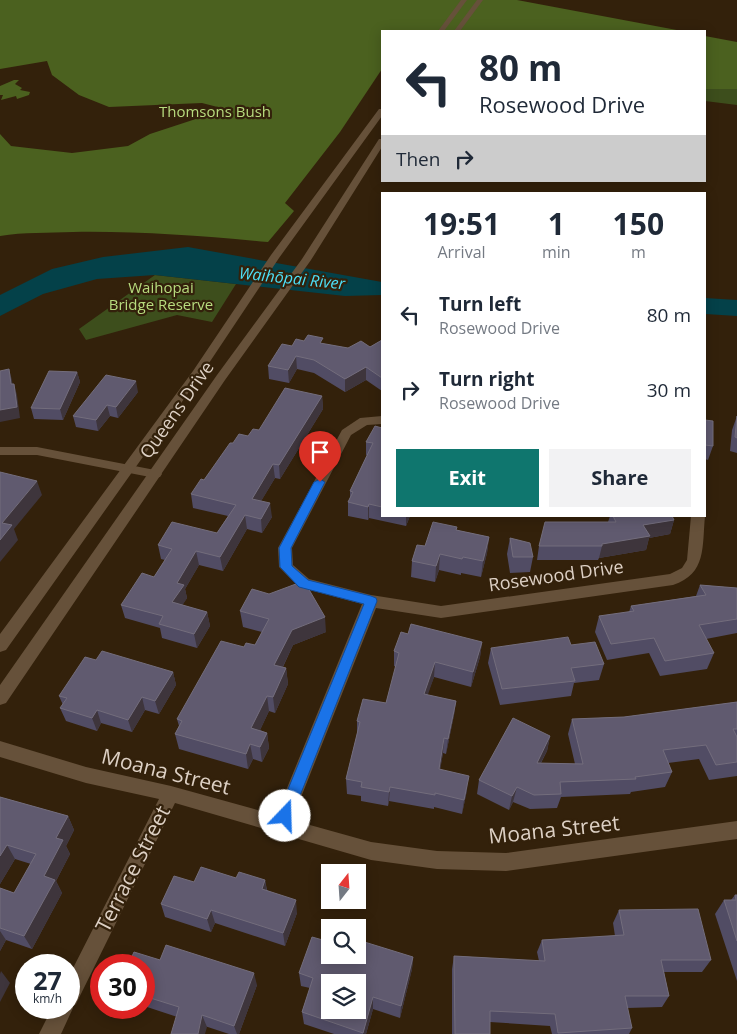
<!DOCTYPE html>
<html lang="en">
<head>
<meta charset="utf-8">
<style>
	body { margin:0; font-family:"Open Sans",sans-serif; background:#f2f2f3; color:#1f2937; height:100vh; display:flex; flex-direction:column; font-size:19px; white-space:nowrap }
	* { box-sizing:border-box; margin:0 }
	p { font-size:16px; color:#747a83 }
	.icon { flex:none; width:28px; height:28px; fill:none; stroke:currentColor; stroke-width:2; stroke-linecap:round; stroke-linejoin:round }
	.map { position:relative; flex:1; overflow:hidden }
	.side { position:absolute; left:381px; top:192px; width:325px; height:325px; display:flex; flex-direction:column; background:#fff; border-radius:0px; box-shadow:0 2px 12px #0003 }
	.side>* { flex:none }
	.banner { position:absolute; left:381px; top:30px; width:325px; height:152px; border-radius:0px; box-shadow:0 2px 12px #0003; background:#fff; color:#1f2937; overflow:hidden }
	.needle { width:32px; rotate:17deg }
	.controls { position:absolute; left:321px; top:864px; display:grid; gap:10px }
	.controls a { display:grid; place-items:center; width:45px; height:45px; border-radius:0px; background:#fff; box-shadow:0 2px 12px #0003; font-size:25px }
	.speed { position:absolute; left:15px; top:954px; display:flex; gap:10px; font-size:25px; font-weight:700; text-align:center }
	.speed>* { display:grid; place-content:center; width:65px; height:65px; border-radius:50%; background:#fff; box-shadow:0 2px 12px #0003; line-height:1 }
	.speed small { font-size:12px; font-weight:400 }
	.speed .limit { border:8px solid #d22; background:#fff; color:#111 }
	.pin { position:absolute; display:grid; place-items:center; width:42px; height:42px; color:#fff; margin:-51px -21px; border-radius:50% 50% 50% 0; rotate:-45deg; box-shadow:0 0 5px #0007 }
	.pin .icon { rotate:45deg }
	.me { position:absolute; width:55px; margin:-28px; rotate:21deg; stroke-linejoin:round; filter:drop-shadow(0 0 4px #0008) }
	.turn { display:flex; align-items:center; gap:18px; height:105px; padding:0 15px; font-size:22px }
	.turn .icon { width:65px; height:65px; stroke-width:2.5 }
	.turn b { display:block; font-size:35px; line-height:42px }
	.then { display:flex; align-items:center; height:48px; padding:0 15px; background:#0003; gap:10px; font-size:19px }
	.eta { display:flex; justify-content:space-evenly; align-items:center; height:85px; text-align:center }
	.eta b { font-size:30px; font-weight:700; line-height:35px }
	.primary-button { display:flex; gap:10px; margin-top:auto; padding:10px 15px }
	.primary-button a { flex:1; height:58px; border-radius:0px; background:#0f766e; color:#fff; font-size:20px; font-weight:700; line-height:58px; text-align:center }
	.primary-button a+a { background:#f2f2f3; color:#1f2937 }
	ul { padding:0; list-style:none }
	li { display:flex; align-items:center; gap:15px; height:75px; padding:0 15px }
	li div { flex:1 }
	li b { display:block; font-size:19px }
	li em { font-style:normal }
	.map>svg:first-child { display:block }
	.green { fill:#3d4e1c }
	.forest { fill:#4b611f }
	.water { fill:#044149 }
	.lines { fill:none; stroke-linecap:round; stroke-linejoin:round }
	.river { fill:#044149; fill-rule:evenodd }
	.minor { fill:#66513a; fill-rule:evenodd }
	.secondary { fill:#66513a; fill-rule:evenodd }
	.wall { fill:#514c64 }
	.shaded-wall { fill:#3e353c }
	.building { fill:#605a6f; stroke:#736d7c; fill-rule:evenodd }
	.route { fill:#1a73e8; stroke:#114b97 }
	.labels { text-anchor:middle; stroke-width:4.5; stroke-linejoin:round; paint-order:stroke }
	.far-park-label { font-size:15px; fill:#b7db7e; stroke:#33210b }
	.far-water-label { font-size:16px; font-style:italic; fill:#4de0f8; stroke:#33210b }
	.street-label { font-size:18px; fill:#ddd0c4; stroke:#33210b }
	.near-street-label { font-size:21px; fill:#ddd0c4; stroke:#33210b }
</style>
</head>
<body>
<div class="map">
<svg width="737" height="1034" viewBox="0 0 737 1034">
	<rect width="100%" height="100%" fill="#33210b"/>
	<path class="green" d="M705,38L737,43V105L705,101Z
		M155,275L236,284L212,322L177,315L86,340L79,329Z"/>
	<path class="forest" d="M0,0H517L682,31H382V69L340,132L285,203L294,211L268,242C203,236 138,231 73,232C48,233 24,232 0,236V134L11,146L72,153L128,146L150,134L211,114L233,111L202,103L109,107L79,95L52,75L47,61L0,69Z
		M705,36L737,42V89H705Z
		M14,80H19L15,84L22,88L20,90L30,92L29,95L17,99L16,96L1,100L3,95H0V86Z"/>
	<path class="water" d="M188,247L382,282V295L345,296L155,275L97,279L43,294L0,316V295L52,269L103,257Z"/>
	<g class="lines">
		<path class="river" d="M705,298L737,300V316L705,314Z"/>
		<path class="minor" d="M382,416V424L367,425L351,435L292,548L293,565L309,579L371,595L441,606L670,574L682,568L687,560L691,516H705C702,546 707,574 673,585L441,618L376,608L292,820L371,842L437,851L506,853L737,821V839L506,871L437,869L371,860L175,803L76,1004L73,1006V1008L61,1034H39L52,1008H69V976L159,799L86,783L0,757V741L86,767L171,786L276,815L362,604L299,587L279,567L278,548L342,430L360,418Z
			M0,447H37L155,470L160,471L162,474L160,477L155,478L37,455H0Z"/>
		<path class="secondary" d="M461,0H467L444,31H438Z
			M477,0H483L460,31H454Z
			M379,109H382V116L279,258L201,375L6,650L0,652V634L193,371L271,255Z
			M379,139H382V147L311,260L225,380L6,703L0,705V685L217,375L302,259Z"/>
	</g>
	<path class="wall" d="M382,340V391L366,380L345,392L314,373L297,369L289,383L269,379L268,366L324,344L348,348L370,347Z
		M77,372L80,382L63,420L34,419L31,408Z
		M138,392L118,418L110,416L98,431L76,427L73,416Z
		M322,396L323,409L280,479L275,478L261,501L272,517L262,533L247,529L223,571L199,565L185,589L187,598L182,605L207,612L210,626L197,648L162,638L160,628L125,618L121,605L154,577L165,560L161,559L158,545L217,533L228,516L193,508L191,494L204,480L233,443L248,436Z
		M737,416V453L730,451L732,430Z
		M705,420L713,446L708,460L705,459Z
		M382,428V516H410L406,526L369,518L368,520L348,516V502L350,498V491L367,455H366V442Z
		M610,516H672L674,520L670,534L649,538L646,550L599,558L598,560H537L539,546L608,522Z
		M456,530L489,537L487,553L481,577L461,573V575L439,570L435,582L411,577L412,561L425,546Z
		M510,538L533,557L530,572L510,573L507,554Z
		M700,585L737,588V633L706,639L714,653L707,669L660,676L649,653L607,660L595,632L599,616L629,612L631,606L696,596Z
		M240,611L326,632L293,645L283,667L286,668L288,684L275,713L269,711L260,730L267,733L269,748L262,762L253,759L248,769L179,749L175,734L179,726L177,719L244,647L255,645L262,632L243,627Z
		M408,634L482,642L480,657L471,687L434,677L427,695L456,701L454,715L446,754L443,753L440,769L467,790L462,814L434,807V809L389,801L388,806L361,801V796L347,794L346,779L357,734V721L386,703L396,667L394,666V651Z
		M571,645L604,664L599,680L574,683L571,696L500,705L488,663L491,648Z
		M96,660L173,672L176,685L159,714L145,710L132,732L101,723L97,731L66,721L60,708L63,705L59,696Z
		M737,702V776L709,780L699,759L668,763L672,772L665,787L631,792L630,794L561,797L557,808L530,809L513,802L509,810L477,794L479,780L550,736L547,751L541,763L575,764L568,734L572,719L624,717Z
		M0,797L68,816L74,830L66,846L70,854L56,881L62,893L32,949L6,940L0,951V888L14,893L31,864L15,859L0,884Z
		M236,878L265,880L267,890L297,913L285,946L215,923L211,932L165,917L161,904L194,882Z
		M735,895H737V981L715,914L724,900H731Z
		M619,910L711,960L702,972H664L669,996L662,1007L627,1008L632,1028L629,1034H552L550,1026L490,1022V1034H452V969L454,956L539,961L537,952L542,940L615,936L613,923Z
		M330,955L413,957L412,969L400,1018L373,1009L366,1034H334L304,1024L302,1012L310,988L301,986L299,973Z
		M160,960L257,985L239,1034H229L144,1006V965Z"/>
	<path class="shaded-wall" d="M296,356L297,369L289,383L288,370Z
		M366,367V380L345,392V379Z
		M9,369L12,380L14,395L11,384Z
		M77,372L80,382L63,420L60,409Z
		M136,381L138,392L118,418L116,407Z
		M14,384L17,395L20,418L0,422V410Z
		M322,396L323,409L280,479L279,465Z
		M107,405L110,416L98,431L96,420Z
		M273,464L275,478L254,513L252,499Z
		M37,481L42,495L14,529L18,540L0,562V540L2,523Z
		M270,503L272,517L262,533L261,519Z
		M369,504V518L368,520V507Z
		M245,515L247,529L223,571L220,557Z
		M406,516H410L406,526Z
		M674,520L670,534L649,538L646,550L599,558L602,546V544L643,525Z
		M489,537L487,553L481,577L483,561Z
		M196,551L199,565L185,589L187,598L176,616L172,602L177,583Z
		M440,554L439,570L435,582L436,566Z
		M207,612L210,626L197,648L194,634Z
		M325,617L326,632L293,645L276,681L274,665L292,630Z
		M482,642L480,657L471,687L473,672Z
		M435,662L434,677L423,709L424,694Z
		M286,668L288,684L275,713L273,697Z
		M173,672L176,685L159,714L155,701Z
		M267,696L269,711L254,743L251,728Z
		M142,697L145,710L132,732L128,720Z
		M456,701L454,715L446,754L448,739Z
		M97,710L101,723L97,731L92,718Z
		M267,733L269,748L262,762L260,747Z
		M550,736L547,751L533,777L537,763Z
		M444,738L443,753L438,783L439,769Z
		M250,744L253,759L248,769L246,754Z
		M469,776L467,790L462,814L464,800Z
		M390,787L389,801L388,806L389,792Z
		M517,787L513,802L509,810L512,796Z
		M68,816L74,830L66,846L70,854L56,881L62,893L32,949L24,936L56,838Z
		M7,845L15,859L0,884V856Z
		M265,880L267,894L262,889Z
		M296,900L297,913L285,946L283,933Z
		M211,910L215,923L211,932L207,919Z
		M0,931L6,940L0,951Z
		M413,957L412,969L400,1018L401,1006Z
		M1,971L10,983L0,1002V974Z
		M254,973L257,985L239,1034H237L234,1026Z
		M373,997V1009L366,1034H363Z
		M202,1015L207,1027L205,1034H198Z"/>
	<path class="building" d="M308,335L323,338L320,343L348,348L361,341L370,347L382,340V358H381L382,359V378L366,367L345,379L314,360L296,356L288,370L268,366L282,344L292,346L296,339L304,341Z
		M9,369L11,384H14L17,407L0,410V371Z
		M49,371L77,372L60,409L31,408Z
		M106,375L136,381L116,407L107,405L96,420L73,416Z
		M285,388L322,396L279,465L273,464L252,499L270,503L261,519L245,515L220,557L196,551L177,583L184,585L172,602L207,612L194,634L159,624L163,616L121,605L142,573L154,577L172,549L158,545L172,522L217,533L236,505L191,494L201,479L204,480L230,443H233L239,434L248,436L253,429L259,430Z
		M737,416V438L735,437Z
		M705,420L713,421V446L705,445Z
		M375,426L382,428V507L369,504L368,507L348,502L353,492L350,491L373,443L366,442Z
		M0,472L37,481L2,523L12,525L0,540Z
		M613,516H672L674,520L643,525L650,536L602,544V546H539L545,522H616Z
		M433,522L457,527L456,530L489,537L483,561L463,557L462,559L440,554L436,566L412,561L417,545L425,546Z
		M510,538L530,543L533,557H513Z
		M304,581L325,617L292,630L274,665L286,668L273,697L267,696L251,728L267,733L260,747L250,744L246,754L175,734L182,721L177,719L221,641L244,647L246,643L255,645L269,619L240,611L252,589L269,594Z
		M700,585L737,588V619L699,625L714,653L665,661L654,638L611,644L599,616L634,611L631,606L706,595Z
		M411,624L482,642L473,672L435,662L424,694L456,701L448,739L444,738L439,769L469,776L464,800L435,793V795L390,787L389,792L361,787L362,782L346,779L360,722L357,721L363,699L386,703L399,653L394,651L401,632L408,634Z
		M568,637L571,645L595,642L604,664L571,668L575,681L502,689L491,648Z
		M102,651L173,672L155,701L142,697L128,720L97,710L92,718L60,708L67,698L59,696L85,657L96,660Z
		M737,702V729H733L737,737V762L716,765L706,745L663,750L672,772L635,777L636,779L560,782L561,794L534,795L517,787L512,796L479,780L513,718L550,736L537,763L583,764L572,719L624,717Z
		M0,797L68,816L56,838L63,840L44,876L55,880L24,936L0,928V888L14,893L36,854L7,845L0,856Z
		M201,867L236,878L239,872L265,880L262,889L296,900L283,933L211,910L207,919L161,904L174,876L194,882Z
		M735,895H737V941L724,900H736Z
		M698,909L711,960H661L669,996H625L632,1028L558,1033L555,1014L490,1011V1034H455L454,956L545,961L542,940L624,935L619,910Z
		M312,937L330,942V955H358V940L413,957L401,1006L373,997L363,1033L302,1012L313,978L299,973ZM330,982H358V1010H330Z
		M166,945L254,973L234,1026L202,1015L198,1034H171L179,1007L144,996V965H128L134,952L160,960Z"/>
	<path class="route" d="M320,479L325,482L291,548L292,566L308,580L371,596L376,598L377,601L292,816L290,821L285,823L279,821L277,816L364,604L299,587L280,567L279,548L314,482Z"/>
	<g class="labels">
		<g class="far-park-label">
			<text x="215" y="117">Thomsons Bush</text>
			<text x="161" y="293">Waihopai<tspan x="161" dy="17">Bridge Reserve</tspan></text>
		</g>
		<g class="far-water-label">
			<text transform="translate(292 278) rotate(6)" y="6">Waihōpai River</text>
		</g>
		<g class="street-label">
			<text transform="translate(177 410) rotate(-55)" y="6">Queens Drive</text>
			<text transform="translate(556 576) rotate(-8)" y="6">Rosewood Drive</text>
		</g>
		<g class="near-street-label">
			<text transform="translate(166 772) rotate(14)" y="7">Moana Street</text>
			<text transform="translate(554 830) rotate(-6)" y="7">Moana Street</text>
			<text transform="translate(133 869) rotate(-63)" y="7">Terrace Street</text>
		</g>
	</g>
</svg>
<div class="controls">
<a><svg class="needle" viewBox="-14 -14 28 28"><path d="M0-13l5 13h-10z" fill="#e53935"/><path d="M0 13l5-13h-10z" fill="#747a83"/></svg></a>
<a><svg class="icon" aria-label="search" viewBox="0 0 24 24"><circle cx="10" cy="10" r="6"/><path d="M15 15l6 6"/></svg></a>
<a><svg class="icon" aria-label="layers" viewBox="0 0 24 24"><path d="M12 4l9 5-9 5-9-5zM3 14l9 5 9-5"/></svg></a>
</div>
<div class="speed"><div>27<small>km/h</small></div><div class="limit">30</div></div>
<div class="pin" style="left:320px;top:482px;background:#d93025"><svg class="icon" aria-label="arrive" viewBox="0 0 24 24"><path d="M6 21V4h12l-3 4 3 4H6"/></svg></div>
<svg class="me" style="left:285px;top:816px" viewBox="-20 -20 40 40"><circle r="19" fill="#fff"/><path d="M0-13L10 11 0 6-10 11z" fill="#1a73e8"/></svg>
<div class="banner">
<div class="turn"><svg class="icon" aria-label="left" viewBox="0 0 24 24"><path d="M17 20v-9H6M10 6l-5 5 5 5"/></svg><div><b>80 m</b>Rosewood Drive</div></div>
<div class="then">Then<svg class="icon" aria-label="right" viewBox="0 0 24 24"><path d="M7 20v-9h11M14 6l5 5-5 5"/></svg></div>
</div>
<section class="side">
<div class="eta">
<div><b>19:51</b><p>Arrival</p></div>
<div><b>1</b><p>min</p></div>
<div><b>150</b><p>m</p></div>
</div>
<ul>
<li><svg class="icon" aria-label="left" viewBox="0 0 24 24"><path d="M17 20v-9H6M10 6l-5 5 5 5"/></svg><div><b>Turn left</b><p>Rosewood Drive</p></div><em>80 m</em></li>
<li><svg class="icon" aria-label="right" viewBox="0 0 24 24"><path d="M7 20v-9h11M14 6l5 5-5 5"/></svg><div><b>Turn right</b><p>Rosewood Drive</p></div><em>30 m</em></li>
</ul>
<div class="primary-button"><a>Exit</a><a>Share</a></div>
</section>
</div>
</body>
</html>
